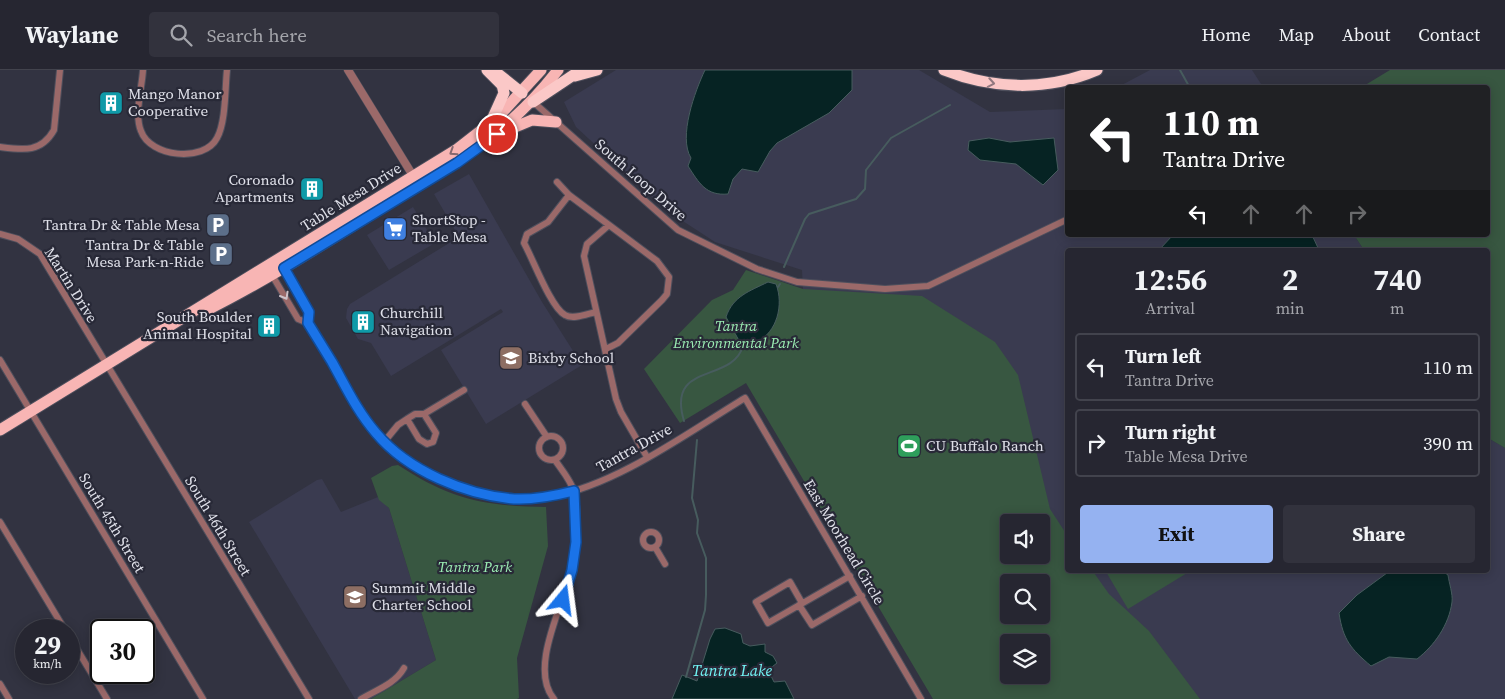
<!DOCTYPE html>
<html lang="en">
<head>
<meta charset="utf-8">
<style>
	body { margin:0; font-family:"Source Serif 4",serif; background:#32323d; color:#f1f3f6; height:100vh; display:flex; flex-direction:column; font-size:19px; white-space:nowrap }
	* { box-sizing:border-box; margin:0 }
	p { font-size:16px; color:#a4a5ab }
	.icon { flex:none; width:28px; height:28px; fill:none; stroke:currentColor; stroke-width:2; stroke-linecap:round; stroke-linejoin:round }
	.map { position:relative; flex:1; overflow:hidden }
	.side { position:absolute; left:1065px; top:178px; width:425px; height:325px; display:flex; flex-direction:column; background:#262631; border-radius:5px; box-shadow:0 2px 12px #0003,0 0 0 1px #42434d }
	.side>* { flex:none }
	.hud { position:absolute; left:1065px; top:15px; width:425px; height:152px; border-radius:5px; box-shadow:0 2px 12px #0003,0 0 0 1px #42434d; background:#202124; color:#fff; overflow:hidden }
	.tools { position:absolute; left:1000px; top:444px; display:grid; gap:10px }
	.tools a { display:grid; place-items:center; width:50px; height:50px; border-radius:5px; background:#262631; box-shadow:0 2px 12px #0003,0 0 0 1px #42434d; font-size:25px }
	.speed { position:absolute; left:15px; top:549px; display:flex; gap:10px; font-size:25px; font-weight:700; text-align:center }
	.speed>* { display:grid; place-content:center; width:65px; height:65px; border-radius:50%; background:#262631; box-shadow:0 2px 12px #0003,0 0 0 1px #42434d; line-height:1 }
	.speed small { font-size:12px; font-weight:400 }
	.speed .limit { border:2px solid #111; border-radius:8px; background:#fff; color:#111 }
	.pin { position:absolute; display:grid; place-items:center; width:42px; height:42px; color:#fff; margin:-21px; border:2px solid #fff; border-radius:50%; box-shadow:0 1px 5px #0007 }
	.me { position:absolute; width:55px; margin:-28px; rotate:16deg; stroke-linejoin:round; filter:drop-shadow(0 0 4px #0008) }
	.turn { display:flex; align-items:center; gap:18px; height:105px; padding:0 15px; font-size:22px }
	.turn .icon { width:65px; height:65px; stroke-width:2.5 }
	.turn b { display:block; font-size:35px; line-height:42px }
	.lanes { display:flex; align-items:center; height:48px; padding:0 15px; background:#0003; justify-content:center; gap:25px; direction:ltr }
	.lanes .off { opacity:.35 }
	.eta { display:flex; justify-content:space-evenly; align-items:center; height:85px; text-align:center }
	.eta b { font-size:30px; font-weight:700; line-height:35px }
	.button { display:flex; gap:10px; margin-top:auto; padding:10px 15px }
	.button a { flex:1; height:58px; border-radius:5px; background:#95b2f1; color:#111; font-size:20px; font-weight:700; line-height:58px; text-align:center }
	.button a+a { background:#32323d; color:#f1f3f6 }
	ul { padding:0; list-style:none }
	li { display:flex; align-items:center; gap:15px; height:68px; margin:0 10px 8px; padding:0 5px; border:2px solid #42434d; border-radius:5px }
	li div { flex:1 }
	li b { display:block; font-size:19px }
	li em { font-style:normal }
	header { display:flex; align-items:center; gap:30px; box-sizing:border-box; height:70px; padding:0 25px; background:#262631; border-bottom:1px solid #42434d }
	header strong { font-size:24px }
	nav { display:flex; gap:28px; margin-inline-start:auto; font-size:18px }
	.search { width:350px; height:45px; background:#32323d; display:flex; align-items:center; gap:12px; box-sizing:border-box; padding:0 18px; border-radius:5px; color:#a4a5ab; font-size:19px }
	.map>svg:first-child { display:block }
	.built { fill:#3a3b50; fill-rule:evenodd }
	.green { fill:#385741; fill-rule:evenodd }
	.water { fill:#062323; stroke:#475c5e }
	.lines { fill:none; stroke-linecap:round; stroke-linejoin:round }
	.stream { stroke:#475c5e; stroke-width:2 }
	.minor-casing { stroke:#4e4f5c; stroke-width:8 }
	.tertiary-casing { stroke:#4e4f5c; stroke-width:9 }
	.trunk-casing { stroke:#4e4f5c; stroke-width:13 }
	.motorway-casing { stroke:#4e4f5c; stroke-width:13 }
	.minor { stroke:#9b6969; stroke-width:6 }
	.tertiary { stroke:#9b6969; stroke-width:8 }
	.trunk { stroke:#f8b5b4; stroke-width:11 }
	.motorway { stroke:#fbc8c7; stroke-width:11 }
	.oneway { stroke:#92787f }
	.oneway2 { stroke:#86686f }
	.oneway3 { stroke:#cec2c9 }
	.route-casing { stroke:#114b97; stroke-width:12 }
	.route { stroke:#1a73e8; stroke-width:9 }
	.labels { text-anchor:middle; stroke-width:4.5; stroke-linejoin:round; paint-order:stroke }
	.poi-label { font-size:15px; fill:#dfe0e9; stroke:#282937; text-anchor:start }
	.street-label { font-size:15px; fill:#dfe0e9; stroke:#282937 }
	.park-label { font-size:15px; font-style:italic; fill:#9bedb3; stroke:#282937 }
	.water-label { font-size:16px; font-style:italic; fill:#71f3f4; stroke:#282937 }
</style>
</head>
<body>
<header>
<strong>Waylane</strong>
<div class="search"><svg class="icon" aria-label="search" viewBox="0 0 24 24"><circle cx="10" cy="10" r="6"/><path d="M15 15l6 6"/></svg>Search here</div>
<nav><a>Home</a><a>Map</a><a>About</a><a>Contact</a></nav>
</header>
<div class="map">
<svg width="1505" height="629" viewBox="0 0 1505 629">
	<rect width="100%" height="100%" fill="#323341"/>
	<path class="built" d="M616,0H919L990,42L1067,39L1068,165H1354L1364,180H1068V500H1488V368L1505,378V629H933L804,243L802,200L715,172L666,140L576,57L564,32ZM1009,452H1041V485H1009ZM1009,512H1041V545H1009ZM1009,572H1041V605H1009Z
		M1150,0H1252L1263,17H1118Z
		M469,104L542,232L582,295L486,354L441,280L503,242L501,239L391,306L371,273L358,269L346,248L347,239L350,234L459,167L434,124Z
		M413,137L435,173L389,200L367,165Z
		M322,409L341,442L378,427L389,438L436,590L371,629H355L249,452L317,410Z"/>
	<path class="green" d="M1390,0H1505V378L1488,368V180H1364L1354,165H1488V18L1362,17Z
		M746,200L803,219L922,226L995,272L1018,305L1050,439L1067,465L1068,500H1092L1109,524L1149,561L1200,629H933L746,313L680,353L644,299L712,230L733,220ZM1009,452H1041V485H1009ZM1009,512H1041V545H1009ZM1009,572H1041V605H1009Z
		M398,395C450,429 483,436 546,437L548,476L517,588L519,628L517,629H371L436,590L389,438L379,430L371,408L392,396Z
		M1105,500H1192L1128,539Z"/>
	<path class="water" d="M705,0H852V20L829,43L777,73L770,81L758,102L742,99L733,109L728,124C706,126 699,113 688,96L691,88C678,67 695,21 705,0Z
		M989,68L1010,72L1054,68L1058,100L1043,115L1016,94L980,90L968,80L969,71Z
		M1173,165H1312L1319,180H1159Z
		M768,212L776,214C784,235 777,262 757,272C752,275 748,277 742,276L726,247C733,226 750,221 768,212Z
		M1391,500H1441L1448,505C1449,513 1453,524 1452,532C1449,555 1434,576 1417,589L1389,587L1371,596C1351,579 1343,570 1339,543L1357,525Z
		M725,558L741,564L743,573L750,576L765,574V582L773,586L777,593L768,600L774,612L785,611L794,629H672L682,605L697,611L710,569L715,559Z"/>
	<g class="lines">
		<path class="stream" d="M1180,0L1190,18
			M784,197L805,149L809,144L856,129L865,119L866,100L891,68L950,35
			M778,217L780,214
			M684,351C666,291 732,314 743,276
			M686,607L705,540L706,525V488L697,463L698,450L692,428L697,370"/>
		<defs>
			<path id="minor" d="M143,0C142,18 134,44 141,61C150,87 204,93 217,68C226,52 225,18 227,0
				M531,30L678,160L757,199L797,212L885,219L928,216L1068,149
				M0,77C23,80 41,83 54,60L60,0
				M557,112L569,125L657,191L669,207L667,224L662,230L618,273L606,279
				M569,125L548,152L527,164L524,173C533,189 551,238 565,245C573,250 587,244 596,242
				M609,155L587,174L584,186L616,329L621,342L647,387
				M0,164L18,169L40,184L309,629
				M282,198L309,242L308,253C316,266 324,279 332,292C346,317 358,343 378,365C399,389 428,404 457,415C487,426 518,433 550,427C617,415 687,363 745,328L921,629
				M273,201L272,205L298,249L308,253
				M0,290L203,629
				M525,334L547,367
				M407,349L415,344H424
				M539 378a12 12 0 1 1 24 0a12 12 0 1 1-24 0Z
				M384,372L398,355L407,349L419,369L427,374L433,372L436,363L424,344L464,320
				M0,452L65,560
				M643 470a8 8 0 1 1 16 0a8 8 0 1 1-16 0Z
				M655,477L665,494
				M802,533L790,512L756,532L768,553L850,506
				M799,535L812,555L862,526
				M69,566L107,629
				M0,614L9,629
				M361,629C376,620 395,614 404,598
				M554,629C528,598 564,534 572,498C577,477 579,443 574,422C572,412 561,399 555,390"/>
			<path id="tertiary" d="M348,0L415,109"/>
			<path id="trunk" d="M508,60L532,50L556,52
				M205,241C263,212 318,177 373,143C444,99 506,68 558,0
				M0,360L456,80L497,48L541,0"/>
			<path id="motorway" d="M487,0L502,15L504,23L490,54
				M944,0C994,20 1048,21 1097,0
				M497,3L522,23
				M575,6L597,0
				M533,32L581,0"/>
		</defs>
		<use href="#minor" class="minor-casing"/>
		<use href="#tertiary" class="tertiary-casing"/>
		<use href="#trunk" class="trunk-casing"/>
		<use href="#motorway" class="motorway-casing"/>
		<use href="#minor" class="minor"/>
		<use href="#tertiary" class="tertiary"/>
		<use href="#trunk" class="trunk"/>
		<use href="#motorway" class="motorway"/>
	</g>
	<defs><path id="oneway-chevron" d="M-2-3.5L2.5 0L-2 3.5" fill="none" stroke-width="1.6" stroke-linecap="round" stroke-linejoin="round" transform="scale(1.25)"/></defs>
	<use class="oneway" href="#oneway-chevron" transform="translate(991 13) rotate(10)"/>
	<use class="oneway2" href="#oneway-chevron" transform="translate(453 82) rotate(147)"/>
	<use class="oneway3" href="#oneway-chevron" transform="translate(285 226) rotate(60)"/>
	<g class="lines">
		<defs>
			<path id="route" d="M497,64L457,93L284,198L309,242L308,253C316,266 324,279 332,292C346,317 357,341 376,363C408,401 466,425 514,429C535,430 554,426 574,421L576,472L572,500L563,530"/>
		</defs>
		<use href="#route" class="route-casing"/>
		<use href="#route" class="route"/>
	</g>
	<defs>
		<symbol id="building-square" viewBox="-11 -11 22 22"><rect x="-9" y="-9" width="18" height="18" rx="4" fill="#0f9aa8" stroke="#282937"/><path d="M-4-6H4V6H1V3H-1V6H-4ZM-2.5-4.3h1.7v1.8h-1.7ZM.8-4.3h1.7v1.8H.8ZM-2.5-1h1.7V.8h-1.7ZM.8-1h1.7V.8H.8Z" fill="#fff"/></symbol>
		<symbol id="parking-square" viewBox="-11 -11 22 22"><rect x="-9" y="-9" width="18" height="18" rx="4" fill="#5c6f8a" stroke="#282937"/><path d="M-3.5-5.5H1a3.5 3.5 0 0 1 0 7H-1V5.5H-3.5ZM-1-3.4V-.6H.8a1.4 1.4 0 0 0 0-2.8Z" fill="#fff"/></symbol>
		<symbol id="supermarket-square" viewBox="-11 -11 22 22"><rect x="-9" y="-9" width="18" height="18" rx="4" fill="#3f7fe0" stroke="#282937"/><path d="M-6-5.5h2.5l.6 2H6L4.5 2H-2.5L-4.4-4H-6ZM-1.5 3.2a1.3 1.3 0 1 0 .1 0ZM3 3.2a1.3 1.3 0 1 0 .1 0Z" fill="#fff"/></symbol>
		<symbol id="school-square" viewBox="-11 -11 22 22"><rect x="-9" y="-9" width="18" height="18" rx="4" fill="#8d6e63" stroke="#282937"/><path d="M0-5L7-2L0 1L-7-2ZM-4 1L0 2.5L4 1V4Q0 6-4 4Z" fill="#fff"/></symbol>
		<symbol id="stadium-square" viewBox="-11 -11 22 22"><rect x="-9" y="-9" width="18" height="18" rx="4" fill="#2e9e5b" stroke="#282937"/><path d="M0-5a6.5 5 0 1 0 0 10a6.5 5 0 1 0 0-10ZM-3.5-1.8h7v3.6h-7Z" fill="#fff"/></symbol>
	</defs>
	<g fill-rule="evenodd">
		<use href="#building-square" x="97" y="19" width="28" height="28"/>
		<use href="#building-square" x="298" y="105" width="28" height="28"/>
		<use href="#parking-square" x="204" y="141" width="28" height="28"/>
		<use href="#supermarket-square" x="381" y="145" width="28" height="28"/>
		<use href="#parking-square" x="207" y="170" width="28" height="28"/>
		<use href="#building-square" x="349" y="238" width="28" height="28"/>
		<use href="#building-square" x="255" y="242" width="28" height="28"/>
		<use href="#school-square" x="497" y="274" width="28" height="28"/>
		<use href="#stadium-square" x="895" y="362" width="28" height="28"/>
		<use href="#school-square" x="341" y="513" width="28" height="28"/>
	</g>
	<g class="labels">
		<g class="poi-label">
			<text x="128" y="29">Mango Manor<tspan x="128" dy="17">Cooperative</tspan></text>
			<text x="294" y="115" text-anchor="end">Coronado<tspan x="294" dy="17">Apartments</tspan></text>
			<text x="412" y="155">ShortStop -<tspan x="412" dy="17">Table Mesa</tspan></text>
			<text x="200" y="160" text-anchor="end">Tantra Dr &amp; Table Mesa</text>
			<text x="204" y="180" text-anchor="end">Tantra Dr &amp; Table<tspan x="204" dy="17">Mesa Park-n-Ride</tspan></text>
			<text x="380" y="248">Churchill<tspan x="380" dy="17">Navigation</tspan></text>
			<text x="252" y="252" text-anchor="end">South Boulder<tspan x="252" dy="17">Animal Hospital</tspan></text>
			<text x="528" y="293">Bixby School</text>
			<text x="926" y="381">CU Buffalo Ranch</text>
			<text x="372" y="523">Summit Middle<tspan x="372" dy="17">Charter School</tspan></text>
		</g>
		<g class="street-label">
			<text transform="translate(641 110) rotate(41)" y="5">South Loop Drive</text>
			<text transform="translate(351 127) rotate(-32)" y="5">Table Mesa Drive</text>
			<text transform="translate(71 215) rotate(58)" y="5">Martin Drive</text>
			<text transform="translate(634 378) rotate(-29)" y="5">Tantra Drive</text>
			<text transform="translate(112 453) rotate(59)" y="5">South 45th Street</text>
			<text transform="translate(218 456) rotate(59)" y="5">South 46th Street</text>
			<text transform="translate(844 472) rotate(59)" y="5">East Moorhead Circle</text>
		</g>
		<g class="park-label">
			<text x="736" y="261">Tantra<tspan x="736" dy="17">Environmental Park</tspan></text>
			<text x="475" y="502">Tantra Park</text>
		</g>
		<g class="water-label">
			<text x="732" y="606">Tantra Lake</text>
		</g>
	</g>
</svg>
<div class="tools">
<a><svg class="icon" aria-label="sound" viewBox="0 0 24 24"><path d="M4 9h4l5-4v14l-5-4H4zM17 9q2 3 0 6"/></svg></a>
<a><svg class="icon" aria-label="search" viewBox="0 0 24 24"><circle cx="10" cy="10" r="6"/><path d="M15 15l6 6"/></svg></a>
<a><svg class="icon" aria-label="layers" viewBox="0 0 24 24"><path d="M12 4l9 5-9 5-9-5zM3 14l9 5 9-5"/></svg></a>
</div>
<div class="speed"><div>29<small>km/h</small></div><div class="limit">30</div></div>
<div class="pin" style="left:497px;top:64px;background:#d93025"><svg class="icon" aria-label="arrive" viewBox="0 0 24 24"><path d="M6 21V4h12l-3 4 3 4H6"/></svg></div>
<svg class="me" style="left:563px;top:530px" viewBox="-20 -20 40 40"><path d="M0-17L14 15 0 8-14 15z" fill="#1a73e8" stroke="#fff" stroke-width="4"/></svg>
<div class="hud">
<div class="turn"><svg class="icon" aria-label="left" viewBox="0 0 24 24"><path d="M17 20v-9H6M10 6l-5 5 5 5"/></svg><div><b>110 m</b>Tantra Drive</div></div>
<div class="lanes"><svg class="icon" aria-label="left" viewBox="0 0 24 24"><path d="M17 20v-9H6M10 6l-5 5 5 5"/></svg><svg class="icon off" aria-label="ahead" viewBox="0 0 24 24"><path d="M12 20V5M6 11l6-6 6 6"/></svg><svg class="icon off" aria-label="ahead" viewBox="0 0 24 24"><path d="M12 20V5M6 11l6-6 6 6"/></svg><svg class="icon off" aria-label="right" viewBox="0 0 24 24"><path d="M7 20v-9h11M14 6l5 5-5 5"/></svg></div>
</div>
<section class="side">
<div class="eta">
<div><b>12:56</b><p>Arrival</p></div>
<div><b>2</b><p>min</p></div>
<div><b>740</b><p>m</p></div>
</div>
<ul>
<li><svg class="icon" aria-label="left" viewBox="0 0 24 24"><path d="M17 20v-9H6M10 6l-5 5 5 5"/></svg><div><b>Turn left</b><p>Tantra Drive</p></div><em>110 m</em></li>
<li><svg class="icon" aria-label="right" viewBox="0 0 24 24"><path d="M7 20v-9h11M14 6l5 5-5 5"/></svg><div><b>Turn right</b><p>Table Mesa Drive</p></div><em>390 m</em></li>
</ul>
<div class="button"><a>Exit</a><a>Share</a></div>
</section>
</div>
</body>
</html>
